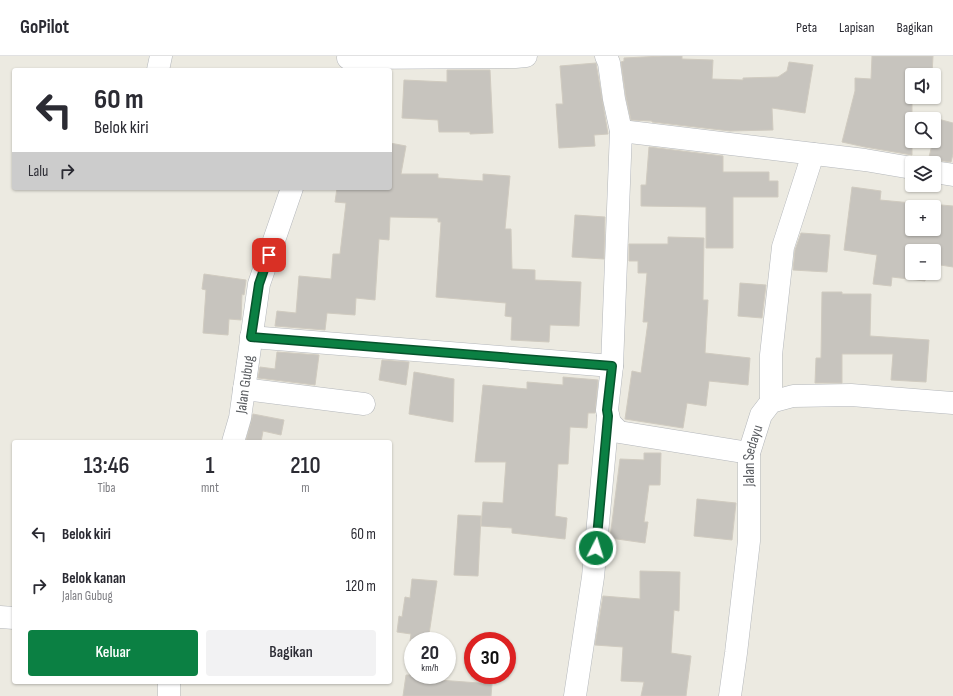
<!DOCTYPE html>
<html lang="id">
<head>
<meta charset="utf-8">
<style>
	body { margin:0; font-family:"Sofia Sans Condensed",sans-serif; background:#f2f2f3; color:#2b2b33; height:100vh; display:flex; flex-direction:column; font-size:15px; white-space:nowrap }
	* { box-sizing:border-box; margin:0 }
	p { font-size:13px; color:#7c7c81 }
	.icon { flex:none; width:22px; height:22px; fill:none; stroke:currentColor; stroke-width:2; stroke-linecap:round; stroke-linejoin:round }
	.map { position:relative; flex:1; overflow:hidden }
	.panel { position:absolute; left:12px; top:384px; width:380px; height:244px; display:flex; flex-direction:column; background:#fff; border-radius:4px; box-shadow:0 1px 3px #0004 }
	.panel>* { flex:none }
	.hud { position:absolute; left:12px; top:12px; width:380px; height:122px; border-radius:4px; box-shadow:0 1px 3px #0004; background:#fff; color:#2b2b33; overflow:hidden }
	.fabs { position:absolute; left:905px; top:12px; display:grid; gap:8px }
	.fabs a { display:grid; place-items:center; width:36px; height:36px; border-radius:4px; background:#fff; box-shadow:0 1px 3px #0004; font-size:20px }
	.speed { position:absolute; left:404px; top:576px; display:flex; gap:8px; font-size:20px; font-weight:700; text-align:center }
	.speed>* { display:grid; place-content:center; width:52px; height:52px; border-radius:50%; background:#fff; box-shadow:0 1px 3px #0004; line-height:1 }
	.speed small { font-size:10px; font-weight:400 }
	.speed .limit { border:6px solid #d22; background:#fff; color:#111 }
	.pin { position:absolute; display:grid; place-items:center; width:34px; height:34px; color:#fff; margin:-17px; border-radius:8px; box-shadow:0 2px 6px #0006 }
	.me { position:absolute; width:44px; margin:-22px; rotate:5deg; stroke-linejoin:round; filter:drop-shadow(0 0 3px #0008) }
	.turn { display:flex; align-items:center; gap:14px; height:84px; padding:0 16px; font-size:18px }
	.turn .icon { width:52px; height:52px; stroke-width:2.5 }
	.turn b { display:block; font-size:28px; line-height:34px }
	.then { display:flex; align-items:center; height:38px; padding:0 16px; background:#0003; gap:8px; font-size:15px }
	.eta { display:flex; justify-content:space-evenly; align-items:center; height:68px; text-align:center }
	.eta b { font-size:24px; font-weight:600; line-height:28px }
	.action { display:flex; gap:8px; margin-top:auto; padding:8px 16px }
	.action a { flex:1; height:46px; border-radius:4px; background:#0b8043; color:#fff; font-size:16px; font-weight:600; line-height:46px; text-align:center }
	.action a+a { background:#f2f2f3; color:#2b2b33 }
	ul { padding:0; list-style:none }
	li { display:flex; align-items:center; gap:12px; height:52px; padding:0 16px }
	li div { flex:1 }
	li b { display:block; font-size:15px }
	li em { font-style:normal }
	header { display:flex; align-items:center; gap:24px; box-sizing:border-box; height:56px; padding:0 20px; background:#fff; border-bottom:1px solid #e1e1e2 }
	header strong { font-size:19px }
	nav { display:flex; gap:22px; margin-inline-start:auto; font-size:14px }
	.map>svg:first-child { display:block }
	.building { fill:#c7c4be; stroke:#d0cbc0; fill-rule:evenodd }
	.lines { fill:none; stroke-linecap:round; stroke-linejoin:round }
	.minor-casing { stroke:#b4b7bb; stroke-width:23 }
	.minor { stroke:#fff; stroke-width:22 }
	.route-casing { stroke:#07532c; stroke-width:10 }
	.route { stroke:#0b8043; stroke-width:7 }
	.labels { text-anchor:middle; stroke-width:4; stroke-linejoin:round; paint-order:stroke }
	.street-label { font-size:15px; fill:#5a5d61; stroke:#fff }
</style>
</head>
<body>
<header>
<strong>GoPilot</strong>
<nav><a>Peta</a><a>Lapisan</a><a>Bagikan</a></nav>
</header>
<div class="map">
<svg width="953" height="640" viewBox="0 0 953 640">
	<rect width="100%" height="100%" fill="#eceae1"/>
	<path class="building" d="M663,0H682V3L713,4L712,23L743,24V22L778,21L787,15L789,6L813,9L805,57L772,52L773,74L730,75L652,66V65L631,64L626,41L621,6L624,5V2Z
		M872,0H933L932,19H912V99L865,91L842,86L855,35V22L871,23Z
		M596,7L608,78L594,79L595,90L559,92L556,48H563L560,10Z
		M447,14H490L493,77L470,78V76H439L438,64L402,62L404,24L447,26Z
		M938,63L953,67V98L951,106L936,104L928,105L933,85H934Z
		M390,87L406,90L401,118H438V122L483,125V118L510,120L505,173H511L512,213L535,214V224L581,226L579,270L550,269L549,286L511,284L512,261L505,260L506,247L436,241L441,166H438V162L390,161L389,184L379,183L375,244L356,242L355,259L327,257L325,274L275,270L277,255L296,257L299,220L331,223L333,198H340L346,147L335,146L337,132H390Z
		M649,91L723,100V116H769V125H778V141H733V192H706V151L641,150V129H646Z
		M852,131L881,135L880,144L912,147V150L917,151L918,147L953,150V211L934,208V195H912V217H926L925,225L892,221L891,230L873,228L877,199L844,194ZM912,151H934V173H912Z
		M575,159L605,161L604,203L572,201Z
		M801,177L830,179L827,216L793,214L795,194Z
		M668,181L704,182L703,244H708L705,297L750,302L748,329L709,325L706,350L687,347L683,372L625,363L632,315L641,317L648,266H643L647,217H638V205H629V188H668Z
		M204,218L246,224L244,239L242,238L241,264L229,263L228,279L203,277L206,234L202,233Z
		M740,227L766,229L762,262L738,260Z
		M822,236H842V238H871L870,280L929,284L926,326L891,324L893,298H842V327H815L816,302H821Z
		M277,296L319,299L315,329L258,322L260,311L275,313Z
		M382,304L409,306L406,329L379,324Z
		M414,316L454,323L453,366L409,358Z
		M563,321L598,324L595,357H588L587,372L570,371L568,408H558L555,460L567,462L565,483L512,477V472L481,470L483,446L503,447L506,406H475L483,329L527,333V326L563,329Z
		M253,358L284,364L281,379L263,375L261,386L246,385Z
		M644,397H661L660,429H649L644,466H648L645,487L610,482L620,403L644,404Z
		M697,443L736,447L732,484L694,480Z
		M458,459L481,460L478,520L454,519Z
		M640,515L680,516L679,555L674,554L671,597L691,600L686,640H641L644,626L621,625L623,591L595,589L603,540L640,543Z
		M412,523L437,525L428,585H410L411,578L397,576L399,560L402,561L405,541L410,542Z
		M406,619H440L439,624L492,628L491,640H403Z"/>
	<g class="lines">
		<defs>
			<g id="minor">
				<path d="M606,0L609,7L614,43L621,75L612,310L607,354L610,367L619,376L749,397"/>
				<path d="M348,2L515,1L526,0"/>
				<path d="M158,14L161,0"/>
				<path d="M621,75L865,104L912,112"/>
				<path d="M934,116L953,119"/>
				<path d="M251,281L612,310"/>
				<path d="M244,333L364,348"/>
				<path d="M771,346V299L783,191L813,98"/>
				<path id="s1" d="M233,386L240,362L259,228L292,132"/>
				<path d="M0,561L14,562"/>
				<path d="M169,640V626"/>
				<path d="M575,640L593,521L608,360"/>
				<path id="s2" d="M730,640L736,597L749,485V397L761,359L771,346L793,340L851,339L953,347"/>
			</g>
		</defs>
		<use href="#minor" class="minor-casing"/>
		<use href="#minor" class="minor"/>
	</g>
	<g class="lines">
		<defs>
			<path id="route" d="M269,199L259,228L251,281L612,310L607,354L608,360L596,492"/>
		</defs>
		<use href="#route" class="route-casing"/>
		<use href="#route" class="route"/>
	</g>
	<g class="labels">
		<g class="street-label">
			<text dy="5" stroke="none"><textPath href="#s1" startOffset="59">Jalan Gubug</textPath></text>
			<text dy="5" stroke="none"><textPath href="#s2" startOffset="242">Jalan Sedayu</textPath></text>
		</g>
	</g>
</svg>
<div class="fabs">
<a><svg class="icon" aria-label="sound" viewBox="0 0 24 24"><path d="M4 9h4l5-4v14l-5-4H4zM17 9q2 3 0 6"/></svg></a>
<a><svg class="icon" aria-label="search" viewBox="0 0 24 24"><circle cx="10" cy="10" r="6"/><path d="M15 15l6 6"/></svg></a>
<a><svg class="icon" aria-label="layers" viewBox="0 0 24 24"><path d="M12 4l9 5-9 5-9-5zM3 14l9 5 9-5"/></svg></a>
<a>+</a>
<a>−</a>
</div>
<div class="speed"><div>20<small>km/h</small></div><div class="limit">30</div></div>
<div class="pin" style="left:269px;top:199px;background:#d93025"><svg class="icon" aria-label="arrive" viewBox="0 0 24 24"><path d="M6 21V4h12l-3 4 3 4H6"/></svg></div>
<svg class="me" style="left:596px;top:492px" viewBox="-20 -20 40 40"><circle r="17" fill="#0b8043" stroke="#fff" stroke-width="3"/><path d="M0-11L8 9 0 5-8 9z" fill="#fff"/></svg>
<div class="hud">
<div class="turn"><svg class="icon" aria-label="left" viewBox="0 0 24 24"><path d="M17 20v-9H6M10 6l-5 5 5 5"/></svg><div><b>60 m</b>Belok kiri</div></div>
<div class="then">Lalu<svg class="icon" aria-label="right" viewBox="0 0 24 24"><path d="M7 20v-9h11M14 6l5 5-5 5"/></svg></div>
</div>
<section class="panel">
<div class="eta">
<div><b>13:46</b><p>Tiba</p></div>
<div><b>1</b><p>mnt</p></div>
<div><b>210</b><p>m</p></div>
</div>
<ul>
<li><svg class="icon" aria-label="left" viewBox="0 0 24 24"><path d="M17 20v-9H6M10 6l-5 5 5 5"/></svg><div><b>Belok kiri</b></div><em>60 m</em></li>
<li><svg class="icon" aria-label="right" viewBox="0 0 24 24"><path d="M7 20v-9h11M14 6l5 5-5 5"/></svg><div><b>Belok kanan</b><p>Jalan Gubug</p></div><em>120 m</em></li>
</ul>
<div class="action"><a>Keluar</a><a>Bagikan</a></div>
</section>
</div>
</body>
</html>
